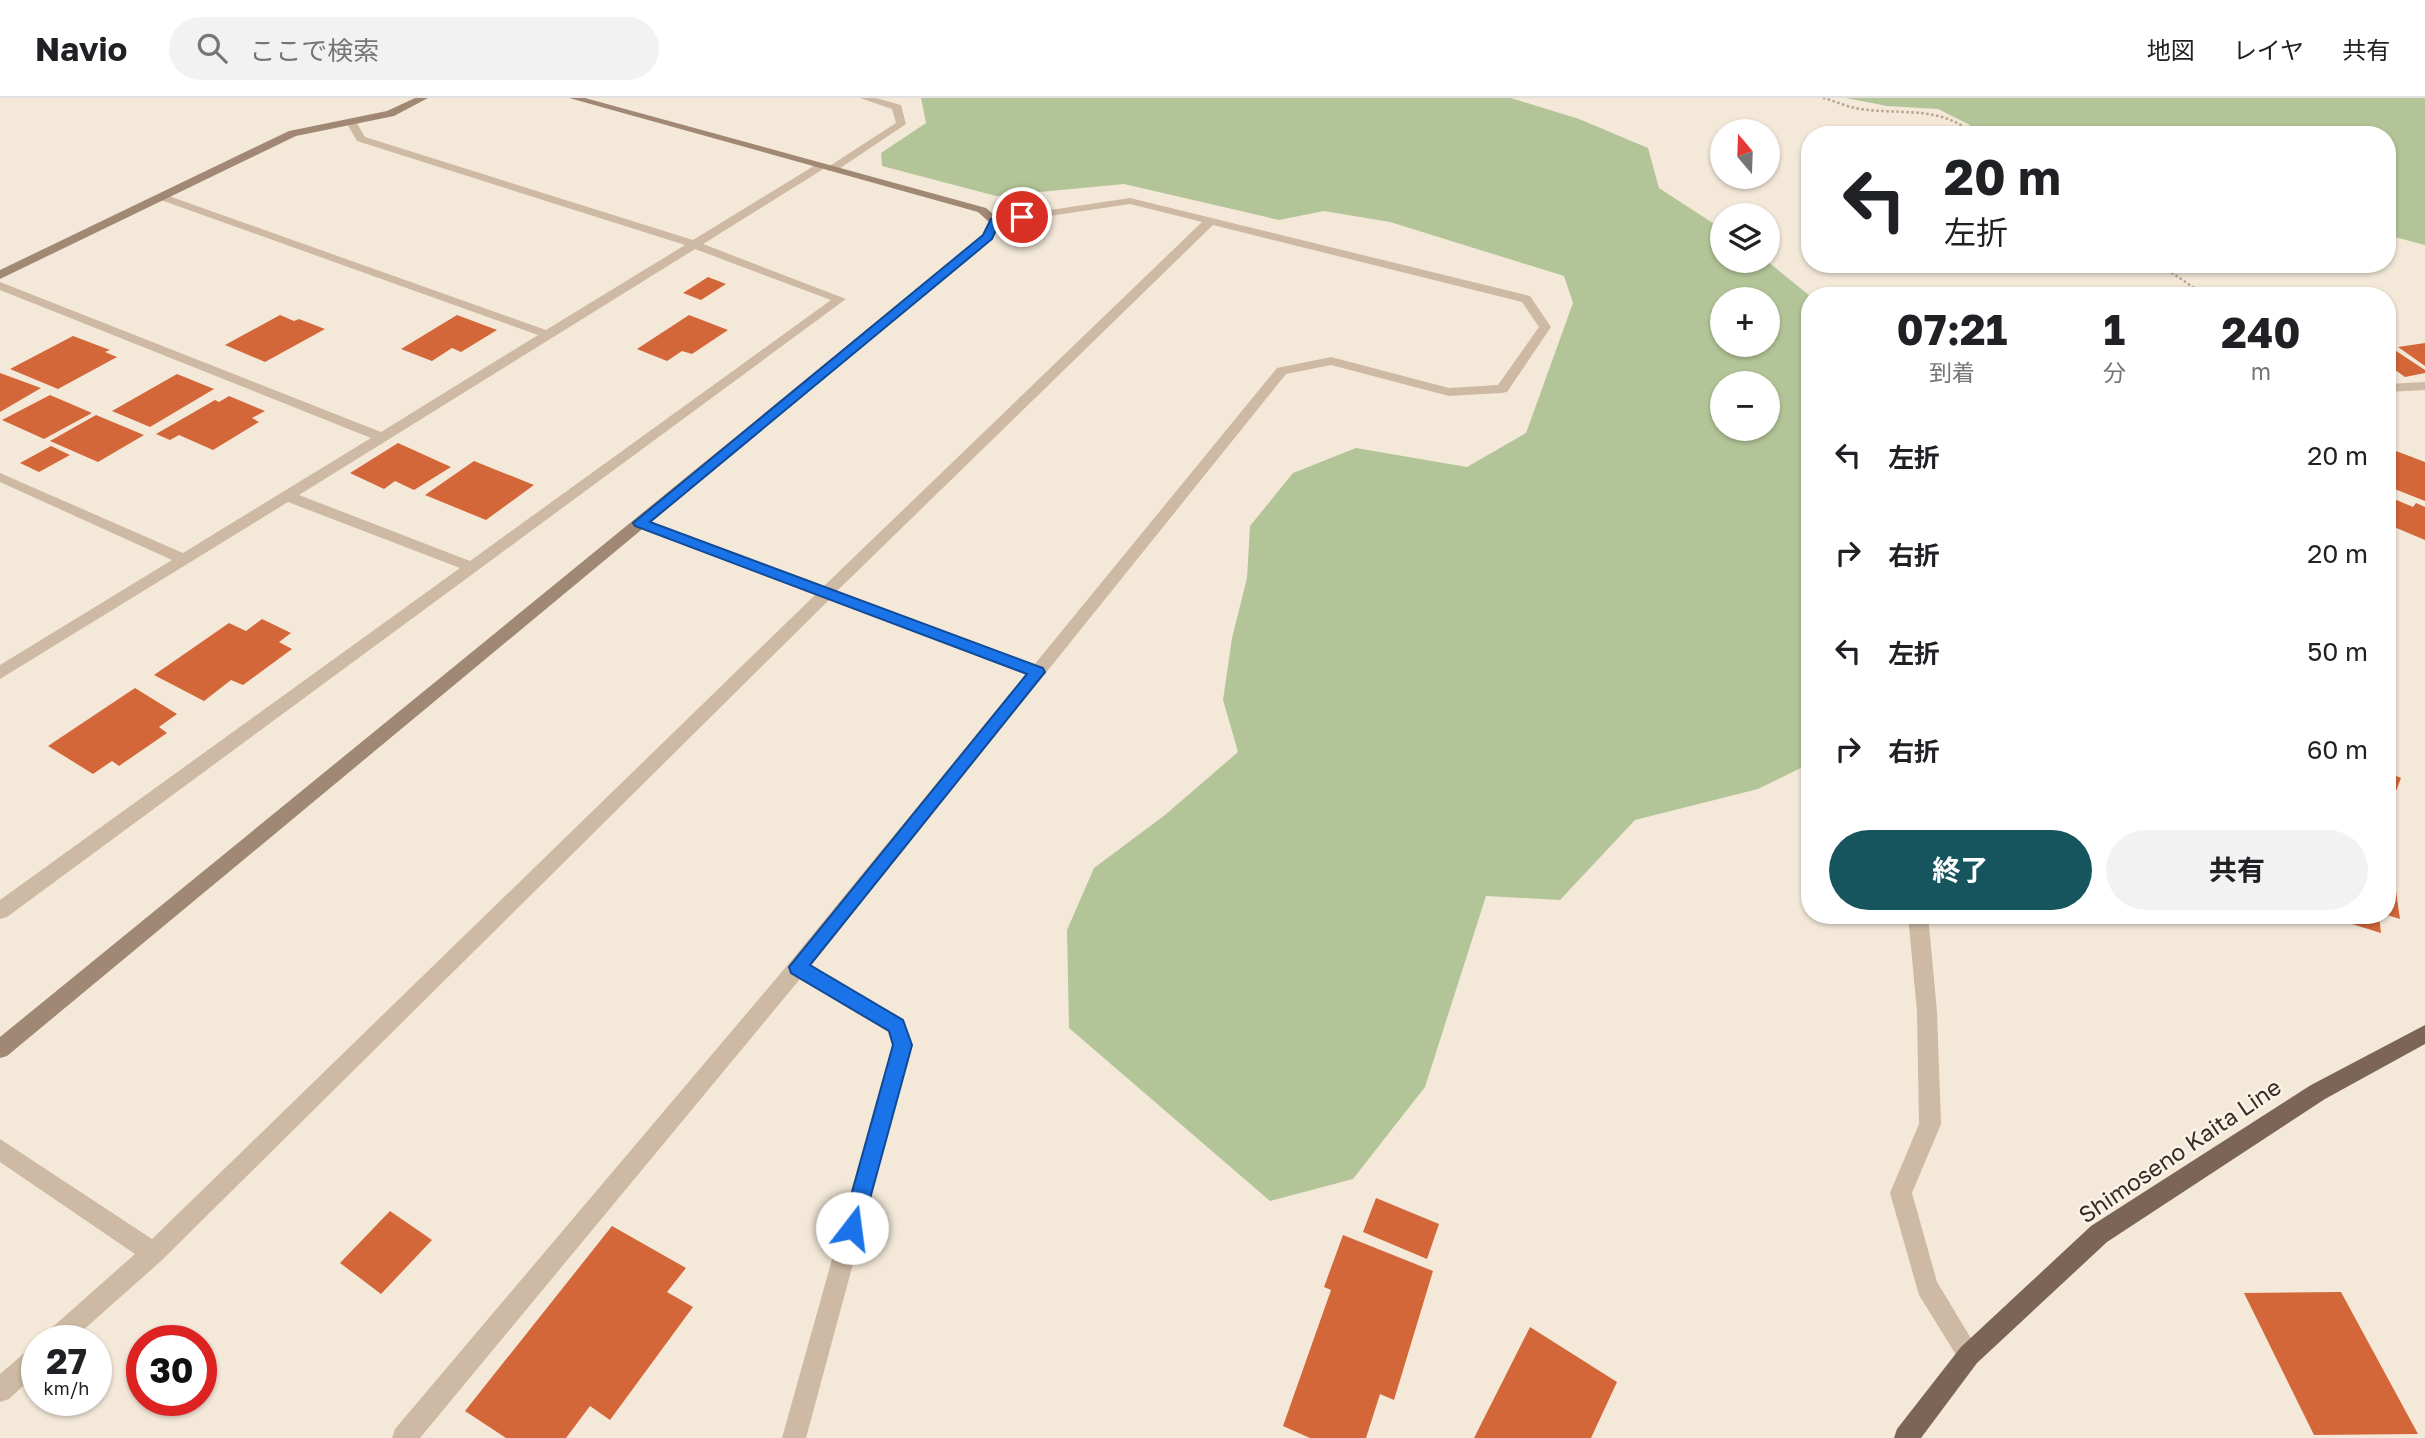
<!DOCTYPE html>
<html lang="ja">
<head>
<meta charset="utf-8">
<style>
	body { margin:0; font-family:"Golos Text","Noto Sans JP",sans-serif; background:#f2f2f2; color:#202124; height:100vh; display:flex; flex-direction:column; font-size:26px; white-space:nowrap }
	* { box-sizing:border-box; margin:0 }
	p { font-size:23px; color:#757577 }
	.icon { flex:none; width:38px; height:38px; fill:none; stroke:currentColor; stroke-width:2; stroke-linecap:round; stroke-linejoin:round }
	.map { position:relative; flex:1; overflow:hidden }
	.drawer { position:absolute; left:1801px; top:189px; width:595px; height:637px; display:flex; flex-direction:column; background:#fff; border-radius:28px; box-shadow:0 2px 5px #0004 }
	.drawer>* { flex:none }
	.hud { position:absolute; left:1801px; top:28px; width:595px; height:147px; border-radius:28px; box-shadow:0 2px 5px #0004; background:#fff; color:#202124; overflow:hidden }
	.needle { width:46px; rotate:341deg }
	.tools { position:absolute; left:1710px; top:21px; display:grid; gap:14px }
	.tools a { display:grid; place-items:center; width:70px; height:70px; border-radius:50%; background:#fff; box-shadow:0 2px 5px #0004; font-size:35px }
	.speed { position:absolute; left:21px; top:1227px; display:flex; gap:14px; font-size:35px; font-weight:700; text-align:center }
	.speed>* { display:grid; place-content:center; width:91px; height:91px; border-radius:50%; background:#fff; box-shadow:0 2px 5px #0004; line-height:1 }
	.speed small { font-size:18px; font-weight:400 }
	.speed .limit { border:10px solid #d22; background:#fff; color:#111 }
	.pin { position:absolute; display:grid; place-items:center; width:60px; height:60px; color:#fff; margin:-30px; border:4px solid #fff; border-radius:50%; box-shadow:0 2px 7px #0007 }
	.me { position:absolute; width:77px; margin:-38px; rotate:15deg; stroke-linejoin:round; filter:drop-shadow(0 0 5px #0008) }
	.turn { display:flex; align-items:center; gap:24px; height:147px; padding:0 28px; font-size:32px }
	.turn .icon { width:91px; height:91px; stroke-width:2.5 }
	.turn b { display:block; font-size:49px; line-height:60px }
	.eta { display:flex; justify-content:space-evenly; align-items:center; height:119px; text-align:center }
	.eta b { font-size:42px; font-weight:700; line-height:49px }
	.cta { display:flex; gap:14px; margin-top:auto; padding:14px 28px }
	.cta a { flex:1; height:80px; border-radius:42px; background:#17555e; color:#fff; font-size:28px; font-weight:700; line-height:80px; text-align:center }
	.cta a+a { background:#f2f2f2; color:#202124 }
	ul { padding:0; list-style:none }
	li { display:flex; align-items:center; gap:21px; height:98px; padding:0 28px }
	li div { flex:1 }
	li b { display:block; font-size:26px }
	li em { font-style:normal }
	header { display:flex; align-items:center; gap:42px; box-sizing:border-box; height:98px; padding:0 35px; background:#fff; border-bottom:2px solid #e0e0e0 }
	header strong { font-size:33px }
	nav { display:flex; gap:38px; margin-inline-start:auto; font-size:24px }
	.search { width:490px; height:63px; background:#f2f2f2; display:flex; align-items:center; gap:18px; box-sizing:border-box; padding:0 24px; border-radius:38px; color:#757577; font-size:26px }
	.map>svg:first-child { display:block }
	.green { fill:#b3c598; fill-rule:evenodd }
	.building { fill:#d36739 }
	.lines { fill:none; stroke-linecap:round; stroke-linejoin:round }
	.path { stroke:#b9a38e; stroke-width:2.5; stroke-dasharray:2.5 2.5; stroke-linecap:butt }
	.street { fill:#cdb9a4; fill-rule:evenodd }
	.secondary { fill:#a18875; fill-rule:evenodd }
	.primary { fill:#7c6556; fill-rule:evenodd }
	.route { fill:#1a73e8; stroke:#114b97; stroke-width:2 }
	.labels { text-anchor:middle; stroke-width:5; stroke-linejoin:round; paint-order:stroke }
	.near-street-label { font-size:23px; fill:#382d26; stroke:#fbf3e6 }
</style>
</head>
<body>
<header>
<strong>Navio</strong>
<div class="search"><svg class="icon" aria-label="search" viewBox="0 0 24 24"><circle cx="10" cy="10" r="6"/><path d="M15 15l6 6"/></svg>ここで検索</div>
<nav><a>地図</a><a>レイヤ</a><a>共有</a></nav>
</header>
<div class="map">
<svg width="2425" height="1340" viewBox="0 0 2425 1340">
	<rect width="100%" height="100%" fill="#f4e9d9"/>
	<path class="green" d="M921,0H1511L1579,21L1648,50L1659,90L1722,131V163H1767L1810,198L1809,666L1758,691L1635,722L1560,802L1486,798L1425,989L1353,1081L1270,1103L1069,930L1067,832L1094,770L1165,717L1238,654L1223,602L1232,540L1247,480L1250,428L1293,375L1356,350L1467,369L1526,335L1573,205L1564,178L1390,124L1324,113L1279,122L1124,86L996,98L882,68L881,55L926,25ZM1722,201H1768V247H1722ZM1722,285H1768V331H1722Z
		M1846,0H2425V147L2387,137V37H1982L1968,26L1938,11L1887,8Z"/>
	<path class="building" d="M708,179L726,186L701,202L683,195Z
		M280,217L294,223L299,221L325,231L265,264L225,247Z
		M457,217L497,232L461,254L452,250L432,263L401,251Z
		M689,217L728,232L692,256L682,253L667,263L637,251Z
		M73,238L110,252L105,254L117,259L58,291L10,271Z
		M2425,245V268L2398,249Z
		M2387,247L2425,272V275L2405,279L2387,266Z
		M0,275L41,290L0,314Z
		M177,276L214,291L150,329L112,313Z
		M50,297L92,315L44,341L2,322Z
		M229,298L265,313L252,320L259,324L213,352L179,337L170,342L156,336L215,302L219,304Z
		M96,317L144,337L98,364L50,343Z
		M398,345L451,369L414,392L395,383L384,391L350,375Z
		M51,348L70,357L39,374L20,365Z
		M2396,353L2425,364V403L2387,388V367Z
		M474,363L534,387L486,422L425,397Z
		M2387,398L2413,409L2416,405L2425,409V442L2387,426Z
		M262,521L291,535L279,544L292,551L243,587L231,582L204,603L154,577L229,525L246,533Z
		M135,590L177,616L159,629L167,635L119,668L112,663L93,676L48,648Z
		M2387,674L2401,680L2387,717Z
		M2387,764L2392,765L2400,821L2387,817Z
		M2326,817H2379L2381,835L2326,818Z
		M1376,1100L1439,1126L1427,1161L1363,1134Z
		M390,1113L432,1142L381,1196L340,1165Z
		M612,1128L686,1170L667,1194L693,1209L610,1322L590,1308L566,1340H506L465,1313Z
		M1343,1137L1433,1173L1394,1302L1380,1296L1366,1340H1310L1283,1328L1331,1192L1324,1189Z
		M2341,1194L2418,1336L2314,1337L2244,1195Z
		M1530,1229L1617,1284L1591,1340H1474Z"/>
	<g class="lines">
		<path class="path" d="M1823,0C1835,3 1847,9 1860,11C1901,17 1941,7 1975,37
			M2159,166L2206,198"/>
		<path class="street" d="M860,0H876L901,7L906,26L836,73H828V69L896,25L892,11Z
			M347,22H355L365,39L693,142L817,66H825V70L703,146L846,201L7,819L0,821V802L460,470L288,404L0,581V567L172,462L0,384V375L183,455L371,340L0,192V184L381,334L538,237L158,101V97H166L546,232L685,147L357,43L346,24ZM695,151L831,202L470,463L299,397Z
			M1130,100L1530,198L1551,229L1507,294L1502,295L1449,298L1331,267L1286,276L811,867L903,922L912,947L806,1340H782L892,947L888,934L800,881L420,1340H392L395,1331L791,863L1026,576L829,502L161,1163L72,1242H43L47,1234L135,1156L0,1064V1041L152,1141L815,497L635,428L633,425L635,422H645L824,488L1202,124L1130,106L995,126L991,125V121ZM1213,127L1522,204L1539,229L1498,287L1449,290L1331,259L1277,270L1034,567L837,493Z
			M2425,284V292L2387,294V286Z
			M1908,817H1928L1937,914L1941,1026L1912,1095L1937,1184L1981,1257L1977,1265L1969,1269L1961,1265L1919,1197L1890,1095L1919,1026L1917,914Z
			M37,1247V1275L9,1301L0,1304V1276L29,1251Z"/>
		<path class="secondary" d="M415,0H428L394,18L296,38L0,181V172L289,33L387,13Z
			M569,0H585L986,110L1001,123L992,141L7,958L0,960V939L983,137L989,124L978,114Z"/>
		<path class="primary" d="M2425,927V946L2325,1001L2107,1144L1977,1265L1921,1340H1894L1897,1331L1961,1249L2091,1128L2311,987Z"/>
	</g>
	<path class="route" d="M1022,116L1027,119L1026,121L999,125L992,141L650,424L1043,570L1045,574L810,867L903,922L912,947L862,1130L859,1138L852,1141L845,1138L842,1130L893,947L889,933L791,875L789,869L1027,576L635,428L633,425L983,137L991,121Z"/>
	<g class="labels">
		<g class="near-street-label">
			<text transform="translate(2180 1053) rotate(-34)" y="8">Shimoseno Kaita Line</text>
		</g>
	</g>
</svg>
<div class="tools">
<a><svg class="needle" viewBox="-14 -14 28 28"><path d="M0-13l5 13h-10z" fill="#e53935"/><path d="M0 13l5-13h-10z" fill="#757577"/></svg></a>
<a><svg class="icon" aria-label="layers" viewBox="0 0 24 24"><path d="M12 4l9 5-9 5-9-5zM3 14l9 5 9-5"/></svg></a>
<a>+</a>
<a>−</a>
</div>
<div class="speed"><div>27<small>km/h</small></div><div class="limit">30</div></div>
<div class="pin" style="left:1022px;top:119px;background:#d93025"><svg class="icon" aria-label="arrive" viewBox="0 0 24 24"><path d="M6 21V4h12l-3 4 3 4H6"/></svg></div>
<svg class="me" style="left:852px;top:1130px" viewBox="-20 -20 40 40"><circle r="19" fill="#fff"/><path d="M0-13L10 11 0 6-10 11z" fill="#1a73e8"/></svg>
<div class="hud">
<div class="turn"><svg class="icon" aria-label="left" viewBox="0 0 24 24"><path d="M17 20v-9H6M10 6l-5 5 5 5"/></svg><div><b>20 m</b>左折</div></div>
</div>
<section class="drawer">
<div class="eta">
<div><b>07:21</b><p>到着</p></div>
<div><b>1</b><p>分</p></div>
<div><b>240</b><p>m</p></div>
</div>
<ul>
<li><svg class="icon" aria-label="left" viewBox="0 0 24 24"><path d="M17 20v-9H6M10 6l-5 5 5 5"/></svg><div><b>左折</b></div><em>20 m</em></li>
<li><svg class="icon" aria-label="right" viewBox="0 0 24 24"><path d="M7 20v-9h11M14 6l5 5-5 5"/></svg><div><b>右折</b></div><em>20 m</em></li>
<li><svg class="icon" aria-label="left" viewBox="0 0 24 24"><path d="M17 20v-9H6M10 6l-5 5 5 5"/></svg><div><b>左折</b></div><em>50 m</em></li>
<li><svg class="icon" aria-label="right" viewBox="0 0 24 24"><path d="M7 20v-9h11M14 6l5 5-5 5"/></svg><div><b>右折</b></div><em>60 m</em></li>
</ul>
<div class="cta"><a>終了</a><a>共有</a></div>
</section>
</div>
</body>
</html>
